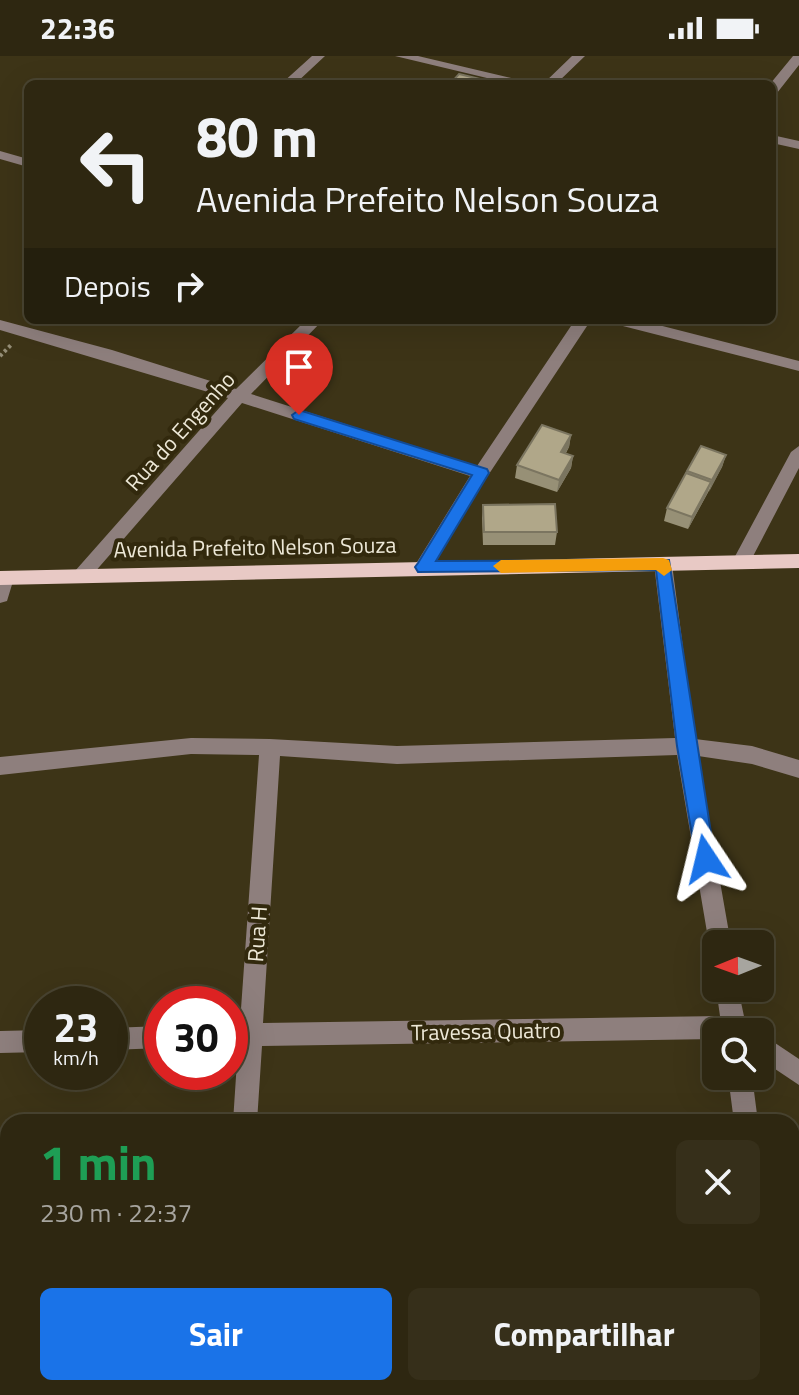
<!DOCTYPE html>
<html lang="pt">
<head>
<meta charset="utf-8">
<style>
	body { margin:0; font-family:"Titillium Web",sans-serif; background:#362f1a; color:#f1f3f6; height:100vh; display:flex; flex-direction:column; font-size:30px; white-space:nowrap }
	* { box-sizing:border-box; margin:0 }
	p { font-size:26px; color:#a7a59f }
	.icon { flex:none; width:44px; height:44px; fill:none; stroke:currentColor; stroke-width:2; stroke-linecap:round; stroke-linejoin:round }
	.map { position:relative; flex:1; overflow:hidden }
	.details { position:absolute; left:0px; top:1058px; width:800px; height:282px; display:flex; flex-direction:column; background:#2e2711; border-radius:24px 24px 0 0; box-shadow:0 8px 32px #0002,0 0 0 2px #494431 }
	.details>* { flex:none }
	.top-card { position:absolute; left:24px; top:24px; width:752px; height:244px; border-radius:12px; box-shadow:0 8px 32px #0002,0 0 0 2px #494431; background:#2e2711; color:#f1f3f6; overflow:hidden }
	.needle { width:52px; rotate:269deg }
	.tools { position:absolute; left:702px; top:874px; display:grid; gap:16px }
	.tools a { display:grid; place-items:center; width:72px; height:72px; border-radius:12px; background:#2e2711; box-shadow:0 8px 32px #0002,0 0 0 2px #494431; font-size:40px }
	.speed { position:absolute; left:24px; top:930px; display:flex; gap:16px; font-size:40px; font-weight:700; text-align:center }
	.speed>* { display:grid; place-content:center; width:104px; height:104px; border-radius:50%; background:#2e2711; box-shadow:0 8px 32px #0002,0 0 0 2px #494431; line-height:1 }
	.speed small { font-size:20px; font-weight:400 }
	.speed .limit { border:12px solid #d22; background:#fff; color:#111 }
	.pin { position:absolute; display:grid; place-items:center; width:68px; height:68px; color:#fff; margin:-82px -34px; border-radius:50% 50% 50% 0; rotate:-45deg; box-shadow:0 0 8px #0007 }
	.pin .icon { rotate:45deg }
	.me { position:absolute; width:88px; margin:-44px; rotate:350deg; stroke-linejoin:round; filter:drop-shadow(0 0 6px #0008) }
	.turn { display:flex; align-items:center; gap:28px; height:168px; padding:0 40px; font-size:36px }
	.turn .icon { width:104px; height:104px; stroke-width:2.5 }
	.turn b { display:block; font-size:56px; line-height:68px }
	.then { display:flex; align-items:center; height:76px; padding:0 40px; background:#0003; gap:16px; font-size:30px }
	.round { display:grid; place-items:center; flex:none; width:84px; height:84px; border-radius:12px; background:#362f1a }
	.summary { display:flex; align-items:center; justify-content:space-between; height:136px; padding:0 40px }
	h1 { font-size:48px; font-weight:700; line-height:60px; color:#1e9e55 }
	.action { display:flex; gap:16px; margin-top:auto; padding:16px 40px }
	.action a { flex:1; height:92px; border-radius:12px; background:#1a73e8; color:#fff; font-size:32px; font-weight:700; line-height:92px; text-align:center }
	.action a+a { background:#362f1a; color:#f1f3f6 }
	.status { display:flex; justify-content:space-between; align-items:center; height:56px; padding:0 40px; background:#2e2711; direction:ltr }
	.status svg { height:22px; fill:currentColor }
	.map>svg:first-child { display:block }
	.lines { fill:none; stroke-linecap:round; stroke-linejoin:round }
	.path { stroke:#948d76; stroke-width:4; stroke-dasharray:3 3; stroke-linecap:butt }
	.minor { fill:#8e7f7d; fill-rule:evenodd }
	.major { fill:#e8c9c5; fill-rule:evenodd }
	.wall { fill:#979076 }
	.shaded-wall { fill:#7b7560 }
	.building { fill:#b0a789; stroke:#7b7560; stroke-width:2 }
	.route { fill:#1a73e8; stroke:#114b97; stroke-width:2 }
	.slow { fill:#f59e0b }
	.labels { text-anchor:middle; stroke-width:8; stroke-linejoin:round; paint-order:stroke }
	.street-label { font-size:22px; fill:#ede8d7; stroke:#32290d }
</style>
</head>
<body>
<div class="status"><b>22:36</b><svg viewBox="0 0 49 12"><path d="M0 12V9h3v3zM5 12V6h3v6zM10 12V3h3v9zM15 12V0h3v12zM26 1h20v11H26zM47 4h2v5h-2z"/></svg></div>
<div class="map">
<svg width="799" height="1339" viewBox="0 0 799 1339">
	<rect width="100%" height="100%" fill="#3d3417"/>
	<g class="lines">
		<path class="path" d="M0,300L11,289"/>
		<path class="minor" d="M312,0H325L295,28H281Z
			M395,0H418L536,28H512Z
			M572,0H585L556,28H543Z
			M793,0H799V9L777,37L772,38L770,28Z
			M772,79L799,85V93L772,87Z
			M0,95L28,103V111L0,103Z
			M0,264L112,294L236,333L306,264H323L251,338L477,410L575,264H591L487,421L429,516H417L414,511L470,420L242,347L87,525L81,527L72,520L75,515L228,342L0,274Z
			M612,264H639L799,305V315L615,268Z
			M799,390V412L750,506L747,511H735L732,506L791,396Z
			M663,501L672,508L695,683L752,690L799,704V722L752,708L698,700L731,888H716V897L709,888L677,699L397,708L280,700L263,967L720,960L716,932V931L738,932L745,965L753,976H716V983L262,990L257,1066H233L238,990H230V968L240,967L259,699L191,698L0,719V701L191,682L270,683L397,690L675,682L654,508Z
			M5,515L14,522L7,545L0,547V517Z
			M162,970V992L110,994V972Z
			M42,974V996L0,997V975Z
			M760,977L799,1003V1029L760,1003Z
			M728,1020H752L758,1066H734Z
			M792,1328L795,1339H767L766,1332H792Z
			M213,1332H241L240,1339H212Z"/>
		<path class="major" d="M799,498V512L0,529V515Z"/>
	</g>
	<path class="wall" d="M571,379L569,391L566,397L573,400L571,412L557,436L515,422L517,409Z
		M726,399L722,411L688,473L664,465L667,452L687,415Z
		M483,449L557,476L555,489H483L482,462Z"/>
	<path class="shaded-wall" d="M571,379L569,391L559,408L561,396Z
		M726,399L722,411L709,436L712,424Z
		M573,400L571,412L557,436L559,424Z
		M711,426L707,438L688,473L692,461Z"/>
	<path class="building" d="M459,18L501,28H450Z
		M542,369L571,379L561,396L573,400L559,424L517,409Z
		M701,390L726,399L712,424L687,415Z
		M686,417L711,426L692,461L667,452Z
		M555,448L557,476H484L483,449Z"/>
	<path class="route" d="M299,354L487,413L489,417L436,505L669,504L715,803L713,809L706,812L699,809L696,803L677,690L656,514L418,516L415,511L418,507L472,419L294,363L292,359Z"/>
	<path class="slow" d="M663,502L669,504L672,514L664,520L656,514L501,517L493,510L501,504Z"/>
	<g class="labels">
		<g class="street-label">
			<text transform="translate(180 375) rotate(-48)" y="8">Rua do Engenho</text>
			<text transform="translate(255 491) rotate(-1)" y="8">Avenida Prefeito Nelson Souza</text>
			<text transform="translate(257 878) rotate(-86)" y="8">Rua H</text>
			<text transform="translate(486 975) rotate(-1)" y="8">Travessa Quatro</text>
		</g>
	</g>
</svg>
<div class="tools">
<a><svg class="needle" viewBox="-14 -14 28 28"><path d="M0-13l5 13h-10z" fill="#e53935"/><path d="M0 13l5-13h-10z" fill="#a7a59f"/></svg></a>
<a><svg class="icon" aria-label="search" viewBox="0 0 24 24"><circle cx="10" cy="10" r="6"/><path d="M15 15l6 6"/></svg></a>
</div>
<div class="speed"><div>23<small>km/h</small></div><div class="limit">30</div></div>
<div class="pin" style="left:299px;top:359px;background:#d93025"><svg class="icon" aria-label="arrive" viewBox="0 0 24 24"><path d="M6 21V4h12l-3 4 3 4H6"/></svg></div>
<svg class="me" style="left:706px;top:803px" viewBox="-20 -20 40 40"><path d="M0-17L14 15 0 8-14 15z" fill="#1a73e8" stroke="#fff" stroke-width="4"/></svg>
<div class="top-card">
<div class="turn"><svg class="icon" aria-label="left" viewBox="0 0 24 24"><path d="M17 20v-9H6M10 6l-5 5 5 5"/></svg><div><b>80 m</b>Avenida Prefeito Nelson Souza</div></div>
<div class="then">Depois<svg class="icon" aria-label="right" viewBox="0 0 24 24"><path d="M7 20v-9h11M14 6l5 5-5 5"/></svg></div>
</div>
<section class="details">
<div class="summary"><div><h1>1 min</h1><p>230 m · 22:37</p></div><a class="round"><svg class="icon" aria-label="close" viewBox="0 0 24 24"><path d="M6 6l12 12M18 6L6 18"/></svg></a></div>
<div class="action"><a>Sair</a><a>Compartilhar</a></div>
</section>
</div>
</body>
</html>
